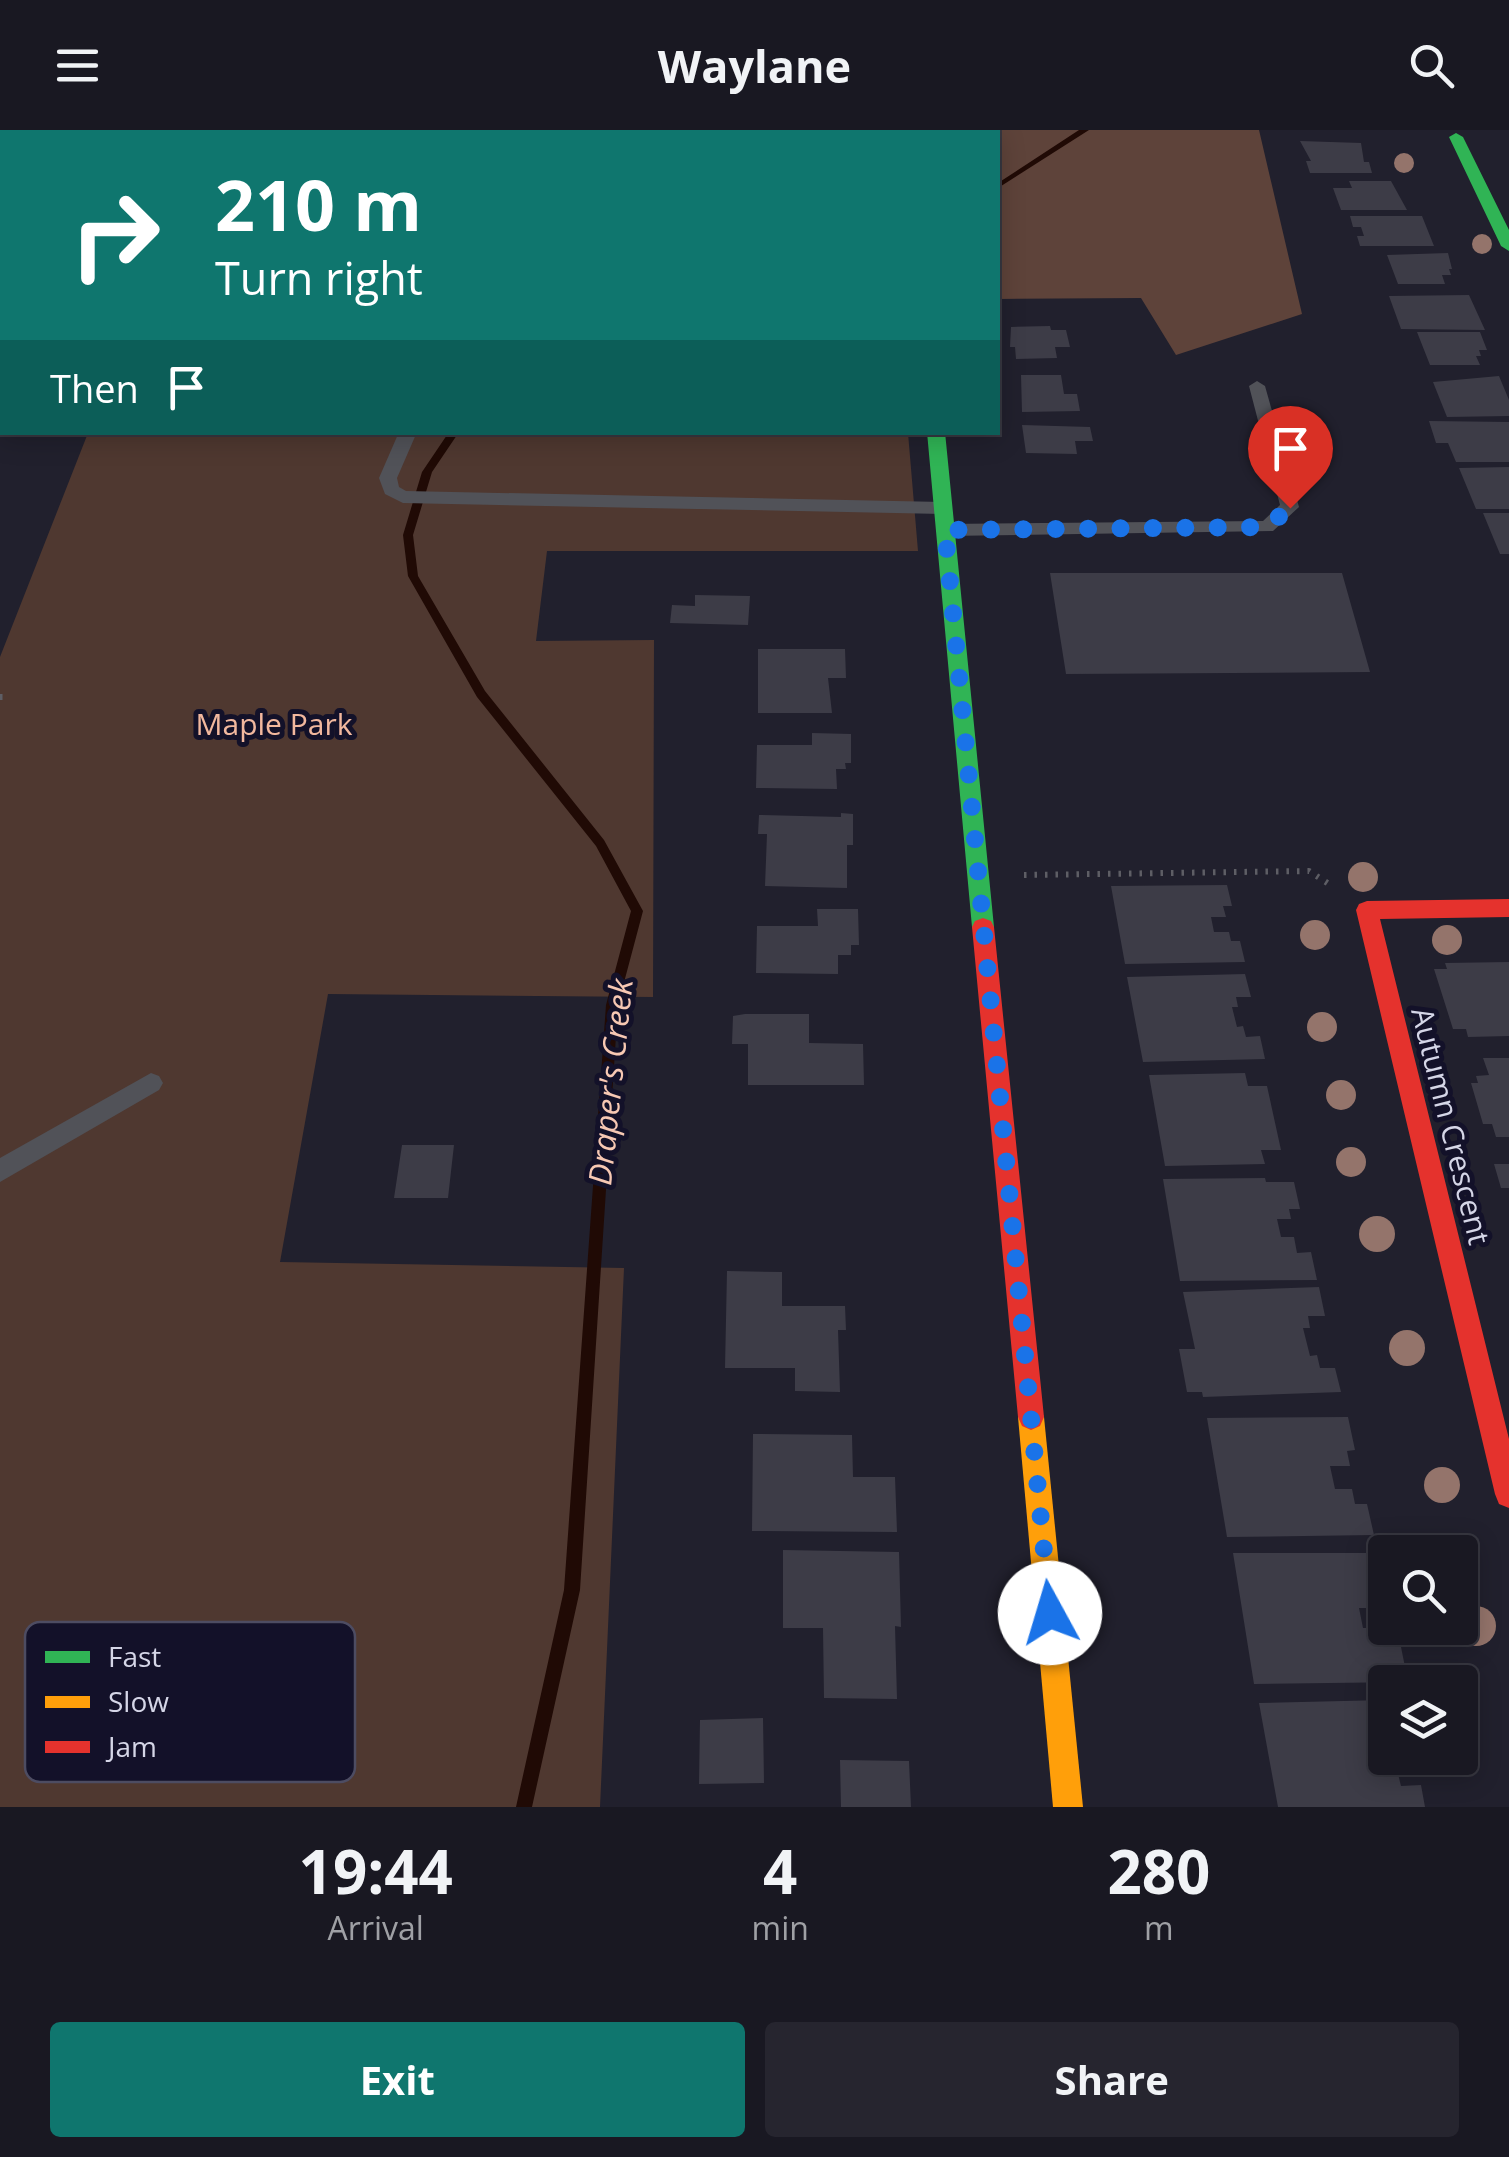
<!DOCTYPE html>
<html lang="en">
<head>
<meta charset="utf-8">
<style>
	body { margin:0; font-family:"Open Sans",sans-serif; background:#26252f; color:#f1f3f6; height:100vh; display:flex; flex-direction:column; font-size:38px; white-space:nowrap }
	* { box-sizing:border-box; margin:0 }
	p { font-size:32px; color:#9fa0a5 }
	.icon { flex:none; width:55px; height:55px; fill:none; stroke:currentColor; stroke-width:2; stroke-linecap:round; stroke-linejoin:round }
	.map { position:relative; height:1677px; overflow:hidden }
	.side { display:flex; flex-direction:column; background:#191822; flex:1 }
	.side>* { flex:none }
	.hud { position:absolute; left:0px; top:0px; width:1000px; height:305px; box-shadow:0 5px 25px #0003,0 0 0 2px #373740; background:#0f766e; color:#fff; overflow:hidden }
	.buttons { position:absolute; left:1368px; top:1405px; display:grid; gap:20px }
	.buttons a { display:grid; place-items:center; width:110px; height:110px; border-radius:10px; background:#191822; box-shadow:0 5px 25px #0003,0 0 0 2px #373740; font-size:50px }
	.pin { position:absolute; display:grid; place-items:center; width:85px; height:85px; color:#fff; margin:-102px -42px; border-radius:50% 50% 50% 0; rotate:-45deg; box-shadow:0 0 10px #0007 }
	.pin .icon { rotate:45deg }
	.me { position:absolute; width:110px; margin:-55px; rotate:354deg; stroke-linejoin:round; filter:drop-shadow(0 0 8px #0008) }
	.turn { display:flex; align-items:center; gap:35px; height:210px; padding:0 50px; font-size:45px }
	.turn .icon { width:130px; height:130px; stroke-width:2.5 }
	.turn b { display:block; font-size:70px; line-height:85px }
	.then { display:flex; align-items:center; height:95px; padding:0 50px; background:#0003; gap:20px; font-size:38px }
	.eta { display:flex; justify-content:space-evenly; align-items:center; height:170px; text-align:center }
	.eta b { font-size:60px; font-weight:700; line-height:70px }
	.cta { display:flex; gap:20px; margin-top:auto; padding:20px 50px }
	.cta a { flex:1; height:115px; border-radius:10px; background:#0f766e; color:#fff; font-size:40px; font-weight:700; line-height:115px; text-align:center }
	.cta a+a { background:#26252f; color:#f1f3f6 }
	header { display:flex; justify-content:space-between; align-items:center; height:130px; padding:0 50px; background:#191822; font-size:45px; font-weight:700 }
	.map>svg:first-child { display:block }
	.green { fill:#4f3830 }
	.forest { fill:#5e433a }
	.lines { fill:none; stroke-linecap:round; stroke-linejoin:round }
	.stream { fill:#200a05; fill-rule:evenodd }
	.building { fill:#3d3c47 }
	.path-far1 { stroke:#5e5e65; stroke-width:5; stroke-dasharray:1 5; stroke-linecap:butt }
	.path { stroke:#5e5e65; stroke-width:6; stroke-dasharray:2.5 8; stroke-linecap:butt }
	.lane { fill:#515258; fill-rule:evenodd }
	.fast { fill:#30b455; fill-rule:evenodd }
	.slow { fill:#ff9f0a; fill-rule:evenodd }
	.jam { fill:#e5322d; fill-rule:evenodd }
	.tree { fill:#94746b }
	.route { stroke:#1a73e8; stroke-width:18; stroke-dasharray:0 32.4 }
	.labels { text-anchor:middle; stroke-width:10; stroke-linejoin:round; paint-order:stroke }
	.park-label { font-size:30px; fill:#f2b89e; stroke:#131129 }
	.street-label { font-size:30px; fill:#d5d6e7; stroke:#131129 }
	.water-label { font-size:32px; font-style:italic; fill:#f7c8b3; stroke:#131129 }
	.key { fill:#131129; stroke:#4d4c62; stroke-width:2.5 }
	.key-label { font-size:28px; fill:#d5d6e7 }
</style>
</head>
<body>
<header><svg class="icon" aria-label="menu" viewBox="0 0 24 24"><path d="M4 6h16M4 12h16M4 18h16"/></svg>Waylane<svg class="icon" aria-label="search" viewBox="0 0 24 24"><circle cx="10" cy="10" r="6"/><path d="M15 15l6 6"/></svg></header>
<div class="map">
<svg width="1509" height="1677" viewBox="0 0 1509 1677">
	<rect width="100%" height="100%" fill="#21202d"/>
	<path class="green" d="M88,303H908L918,421H547L536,511L654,510L653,867L328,864L280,1132L624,1138L600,1677H0V527Z"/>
	<path class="forest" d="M929,0H1259L1302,184L1176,225L1141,168L998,169V2Z"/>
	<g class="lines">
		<path class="stream" d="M1079,0H1089L998,58V53Z
			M449,302H459L432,342L413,405L418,446L485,561L604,710L643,781L618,875L580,1460L532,1677H516L564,1460L606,875L631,781L596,716L477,567L408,446L403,405L422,342Z"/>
	</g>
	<path class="building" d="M1300,11L1361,13L1364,32H1369L1372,43H1310L1306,31H1311Z
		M1349,51H1391L1407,80H1341L1333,58H1352Z
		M1350,86H1422L1434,116H1360L1357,106H1364L1361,97H1353Z
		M1448,123L1452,139H1449L1451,145H1442L1445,154H1398L1387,125Z
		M1469,165L1485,200L1401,199L1389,166Z
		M1050,196L1051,200H1066L1070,217H1055L1057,228L1016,229L1015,217H1010L1011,197Z
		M1417,202H1480L1487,220H1479L1481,226H1476L1480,235H1430Z
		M1021,245H1061L1064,264H1077L1080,281L1022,282Z
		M1499,246L1509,270V286L1447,287L1433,252Z
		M1429,291L1509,292V332H1456L1448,313H1436Z
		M1022,295L1090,297L1093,311H1075L1077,324L1026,323Z
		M1509,337V379H1476L1459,338Z
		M1483,383H1509V424H1500Z
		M1050,443H1342L1370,542L1066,544Z
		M695,465L750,466L748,495L670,493L672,475L695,476Z
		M758,519H845L846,548H828L832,583H758Z
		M812,603L851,604V633H845L846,639H836L837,659L756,658L757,615H812Z
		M841,683L853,684V715H847V758L765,756L767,704H758L759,685L841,687Z
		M1227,755L1232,776H1223L1226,787H1211L1214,802H1229L1231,811H1240L1245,832L1125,834L1111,756Z
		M817,779H858L859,815H851V825H838V844L756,843L757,796H818Z
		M1509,832V906L1468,907L1466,899H1453L1434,839H1447L1445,833Z
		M1245,844L1251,867H1236L1238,877H1232L1237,897L1243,896L1246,907L1260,906L1265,929L1143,932L1127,847Z
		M745,884H809V913L863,914L864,955H748V914H732L733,886Z
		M1483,928H1509V1007H1496L1492,994H1483L1471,953H1478L1476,946L1489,945Z
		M1245,943L1248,956H1267L1281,1020H1261L1265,1034L1165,1036L1149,945Z
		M402,1015H454L448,1068H394Z
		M1494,1034H1509V1058H1501Z
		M1265,1048L1266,1052H1294L1300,1079H1289L1291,1089H1277L1281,1107H1294L1297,1123L1311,1122L1317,1150L1180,1151L1163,1049Z
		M727,1141L782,1142V1176H845L846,1200H838L840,1262L795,1261V1238H725Z
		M1319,1157L1325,1186H1308L1310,1198H1303L1310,1226L1317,1225L1320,1238H1335L1341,1262L1203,1267L1202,1262H1187L1179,1219H1195L1183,1162Z
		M1348,1287L1355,1320L1347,1321L1350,1336H1330L1335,1359H1352L1355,1374H1367L1374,1405L1227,1407L1207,1288Z
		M753,1304L852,1305L853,1347H895L897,1402L752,1401Z
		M783,1420L899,1422L901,1497L895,1496L897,1569L824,1568L823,1498H783Z
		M1233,1423H1379L1385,1461H1375L1378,1478H1359L1363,1498H1380L1384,1517H1401L1408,1552L1254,1554Z
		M1385,1570V1628H1394L1401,1656L1421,1655L1425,1677H1278L1259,1573Z
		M763,1588L764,1653L699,1654L700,1590Z
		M840,1630L909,1631L911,1677H841Z"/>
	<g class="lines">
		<path class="path-far1" d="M583,0L587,2"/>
		<path class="path" d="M0,567H5
			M1024,745L1309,741L1332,756"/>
		<path class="lane" d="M1257,251L1265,256L1299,377L1273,401L945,406L936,400L945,394L1263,391L1280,375L1249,256Z
			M399,302H417L397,348L399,357L406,361L943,372L952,378L943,384L403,373L385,364L379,348Z
			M151,943L159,946L163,953L159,960L0,1052V1028Z"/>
		<path class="fast" d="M901,0H915V2H901Z
			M1456,3L1463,7L1509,100V121L1501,116L1449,7Z
			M927,302H945L994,797L991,803H975L972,797Z"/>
		<path class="slow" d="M1031,1274L1040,1278L1044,1287L1083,1677H1053L1018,1287L1022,1278Z"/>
		<path class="jam" d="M1509,769V787L1380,789L1509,1309V1378L1499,1374L1495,1364L1356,780L1359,774L1367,771Z
			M983,788L991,791L994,797L1044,1287L1040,1296L1031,1300L1022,1296L1018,1287L972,797L975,791Z"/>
	</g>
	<g class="tree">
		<circle cx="1404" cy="33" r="10"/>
		<circle cx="1482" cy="114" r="10"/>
		<circle cx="1363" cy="747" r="15"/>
		<circle cx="1315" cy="805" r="15"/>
		<circle cx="1447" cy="810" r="15"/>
		<circle cx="1322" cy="897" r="15"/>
		<circle cx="1341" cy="965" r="15"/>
		<circle cx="1351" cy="1032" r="15"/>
		<circle cx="1377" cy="1104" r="18"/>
		<circle cx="1407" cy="1218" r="18"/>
		<circle cx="1442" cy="1355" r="18"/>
		<circle cx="1476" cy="1496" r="20"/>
	</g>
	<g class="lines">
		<path class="route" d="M1050,1483L945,400L1266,397L1290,378"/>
	</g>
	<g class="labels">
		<g class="park-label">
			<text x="274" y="605">Maple Park</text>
		</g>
		<g class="street-label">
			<text transform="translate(1450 996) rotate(76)" y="10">Autumn Crescent</text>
		</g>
		<g class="water-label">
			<text transform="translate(611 952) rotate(-84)" y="11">Draper's Creek</text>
		</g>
	</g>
	<rect x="25" y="1492" width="330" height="160" rx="15" class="key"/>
	<rect x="45" y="1521" width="45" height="12" fill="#30b455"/>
	<rect x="45" y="1566" width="45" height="12" fill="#ff9f0a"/>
	<rect x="45" y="1611" width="45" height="12" fill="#e5322d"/>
	<g class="key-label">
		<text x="108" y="1537">Fast</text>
		<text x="108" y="1582">Slow</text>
		<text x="108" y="1627">Jam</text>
	</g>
</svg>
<div class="buttons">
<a><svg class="icon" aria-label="search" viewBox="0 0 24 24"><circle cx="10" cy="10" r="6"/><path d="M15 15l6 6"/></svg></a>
<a><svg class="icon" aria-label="layers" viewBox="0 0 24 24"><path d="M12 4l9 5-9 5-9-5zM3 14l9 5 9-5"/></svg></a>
</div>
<div class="pin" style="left:1290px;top:378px;background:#d93025"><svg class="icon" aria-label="arrive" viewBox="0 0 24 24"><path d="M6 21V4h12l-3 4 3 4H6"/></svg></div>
<svg class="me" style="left:1050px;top:1483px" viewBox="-20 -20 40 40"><circle r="19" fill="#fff"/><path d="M0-13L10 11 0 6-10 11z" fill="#1a73e8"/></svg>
<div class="hud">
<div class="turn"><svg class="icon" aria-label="right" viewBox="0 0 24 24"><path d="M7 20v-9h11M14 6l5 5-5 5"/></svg><div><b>210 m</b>Turn right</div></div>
<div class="then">Then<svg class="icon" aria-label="arrive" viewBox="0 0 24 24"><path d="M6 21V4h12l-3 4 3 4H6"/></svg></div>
</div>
</div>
<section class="side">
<div class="eta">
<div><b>19:44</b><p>Arrival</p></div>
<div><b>4</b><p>min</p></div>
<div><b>280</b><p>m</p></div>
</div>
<div class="cta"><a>Exit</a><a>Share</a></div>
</section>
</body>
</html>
